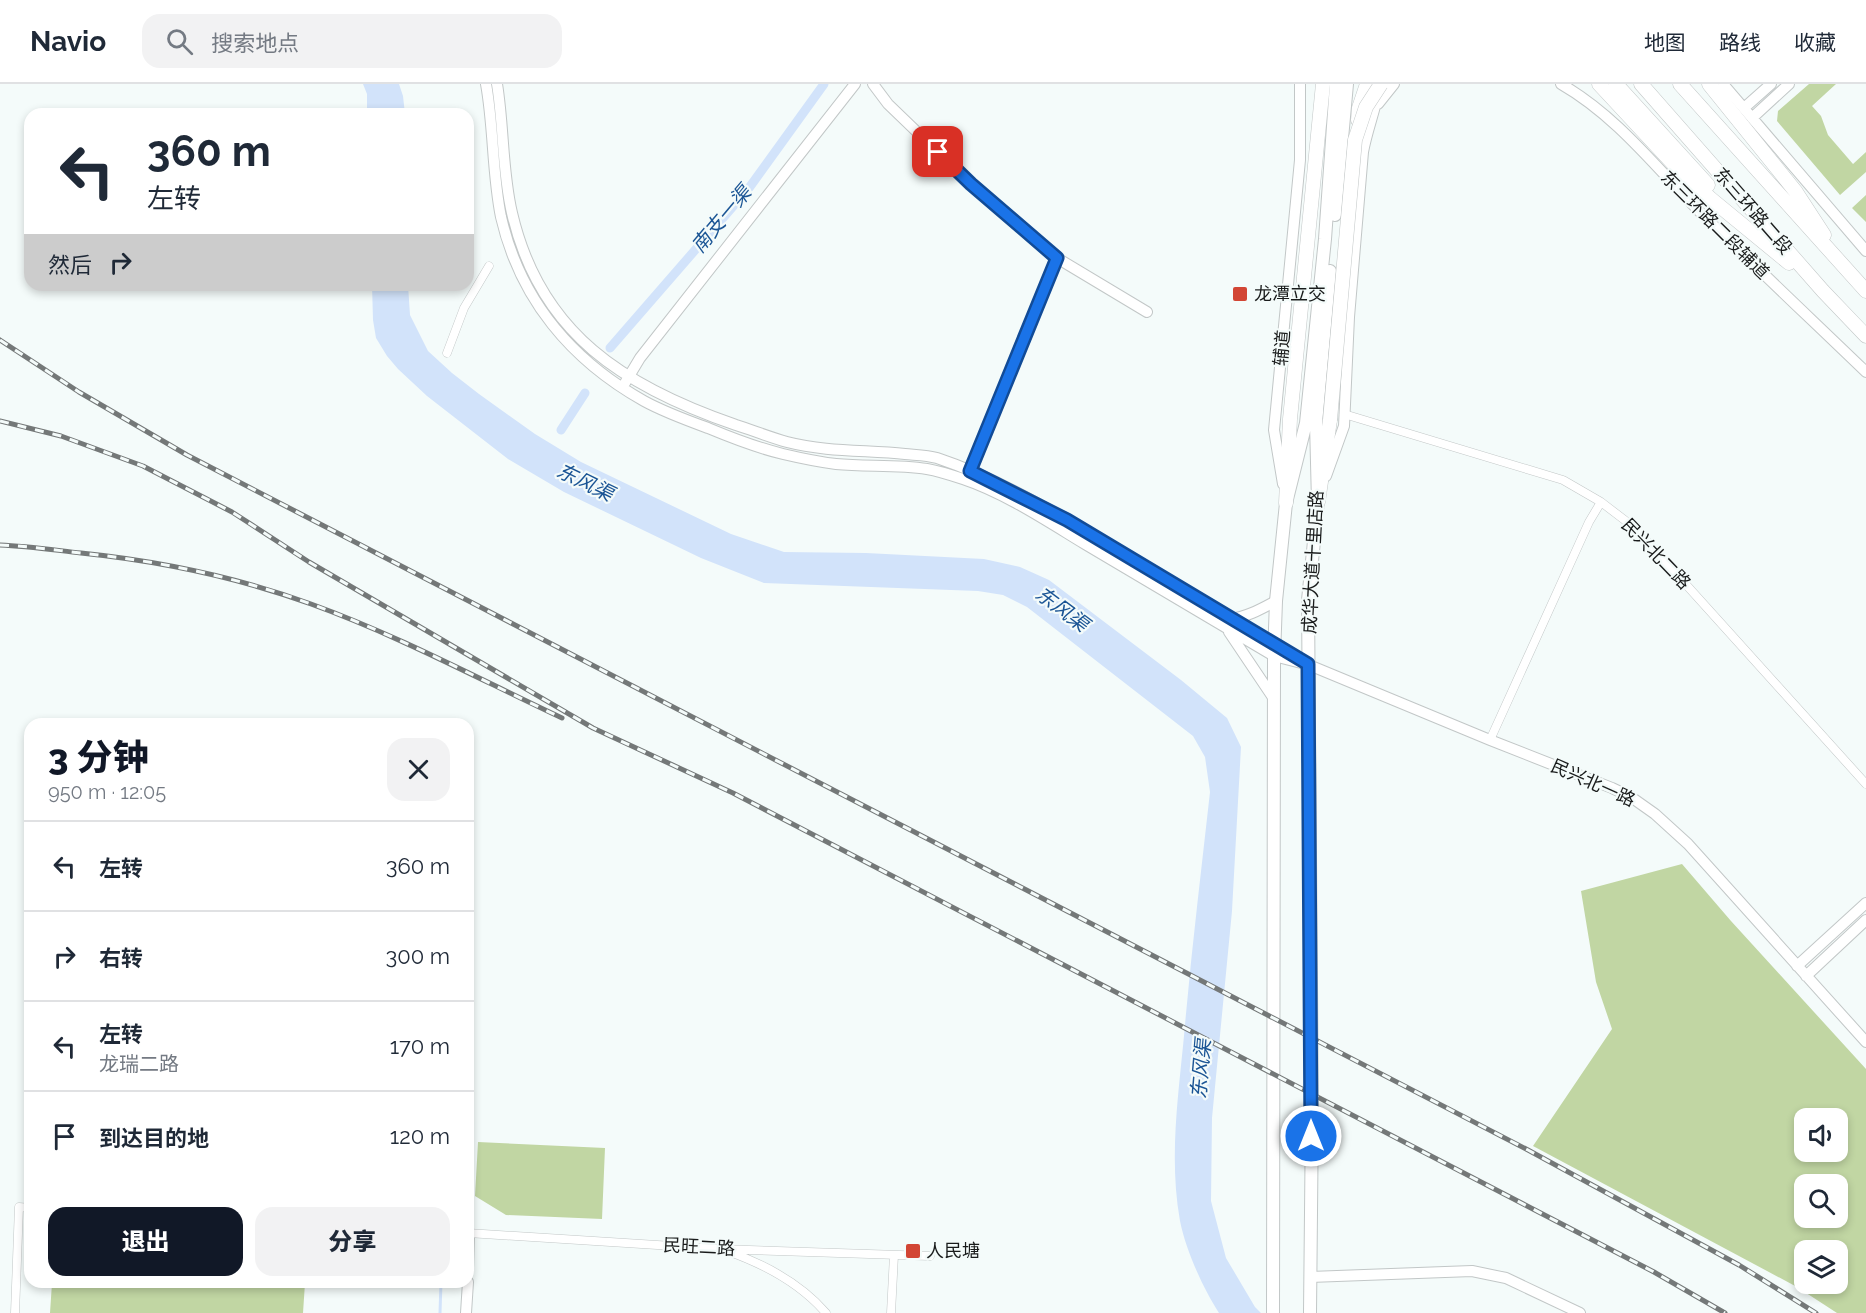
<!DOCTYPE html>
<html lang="zh">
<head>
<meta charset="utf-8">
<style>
	body { margin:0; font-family:Raleway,"Noto Sans SC",sans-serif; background:#f2f2f3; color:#1f2937; height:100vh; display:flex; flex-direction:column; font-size:22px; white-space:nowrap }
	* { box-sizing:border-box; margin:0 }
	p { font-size:20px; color:#747a83 }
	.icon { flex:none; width:33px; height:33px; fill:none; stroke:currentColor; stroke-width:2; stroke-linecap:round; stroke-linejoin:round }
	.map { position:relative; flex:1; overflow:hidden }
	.side { position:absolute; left:24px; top:634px; width:450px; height:570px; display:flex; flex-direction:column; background:#fff; border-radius:18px; box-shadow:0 3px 9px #0003 }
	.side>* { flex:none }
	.top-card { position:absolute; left:24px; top:24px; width:450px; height:183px; border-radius:18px; box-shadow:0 3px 9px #0003; background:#fff; color:#1f2937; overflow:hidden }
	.fabs { position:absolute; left:1794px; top:1024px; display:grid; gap:12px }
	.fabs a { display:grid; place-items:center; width:54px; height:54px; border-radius:12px; background:#fff; box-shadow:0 3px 9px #0003; font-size:30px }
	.pin { position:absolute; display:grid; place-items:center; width:51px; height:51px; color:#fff; margin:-26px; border-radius:12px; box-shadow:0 3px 9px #0006 }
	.me { position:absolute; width:66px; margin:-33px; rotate:0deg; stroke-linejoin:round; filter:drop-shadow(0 0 4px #0008) }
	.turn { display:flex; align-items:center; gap:21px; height:126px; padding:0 24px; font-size:27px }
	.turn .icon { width:78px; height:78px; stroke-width:2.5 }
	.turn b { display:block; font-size:42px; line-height:51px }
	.then { display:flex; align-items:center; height:57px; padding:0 24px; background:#0003; gap:12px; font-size:22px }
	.round { display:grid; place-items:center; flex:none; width:63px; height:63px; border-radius:18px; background:#f2f2f3 }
	.summary { display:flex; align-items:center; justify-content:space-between; height:102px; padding:0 24px }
	h1 { font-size:36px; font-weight:800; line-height:45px; color:#111827 }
	.cta { display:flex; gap:12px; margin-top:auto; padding:12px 24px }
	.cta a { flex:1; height:69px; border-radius:18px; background:#111827; color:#fff; font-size:24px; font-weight:800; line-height:69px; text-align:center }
	.cta a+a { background:#f2f2f3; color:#1f2937 }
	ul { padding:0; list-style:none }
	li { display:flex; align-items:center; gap:18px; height:90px; padding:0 24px; border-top:2px solid #e0e1e3 }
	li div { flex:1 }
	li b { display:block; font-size:22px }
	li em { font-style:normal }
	header { display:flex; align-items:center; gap:36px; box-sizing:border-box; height:84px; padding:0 30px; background:#fff; border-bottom:2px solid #e0e1e3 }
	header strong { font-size:28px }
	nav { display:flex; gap:33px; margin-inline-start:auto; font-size:21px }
	.search { width:420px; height:54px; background:#f2f2f3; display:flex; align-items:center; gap:15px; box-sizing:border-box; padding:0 21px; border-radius:18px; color:#747a83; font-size:22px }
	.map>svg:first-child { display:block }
	.green { fill:#c1d6a3; fill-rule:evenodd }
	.water { fill:#d2e3fa }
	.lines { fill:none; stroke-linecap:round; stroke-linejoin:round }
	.stream { stroke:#d2e3fa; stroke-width:3 }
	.canal { stroke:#d2e3fa; stroke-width:9 }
	.street-casing { stroke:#c2c7c7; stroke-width:9 }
	.secondary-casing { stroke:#c2c7c7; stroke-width:12 }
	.primary-casing { stroke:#c2c7c7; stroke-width:14 }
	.highway-casing { stroke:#c2c7c7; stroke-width:15 }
	.street { stroke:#fff; stroke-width:8 }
	.secondary { stroke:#fff; stroke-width:10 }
	.primary { stroke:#fff; stroke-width:12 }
	.highway { stroke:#fff; stroke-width:14 }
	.rail-casing { stroke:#747878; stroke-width:5 }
	.rail { stroke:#f4fbfa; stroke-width:3; stroke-dasharray:9; stroke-linecap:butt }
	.highway-bridge-casing { stroke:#c2c7c7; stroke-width:15; stroke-linecap:butt }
	.highway-bridge { stroke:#fff; stroke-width:14 }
	.route-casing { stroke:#114b97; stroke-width:15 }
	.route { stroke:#1a73e8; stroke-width:10 }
	.poi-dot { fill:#d24534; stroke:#f4fbfa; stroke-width:2 }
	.labels { text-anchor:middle; stroke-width:4.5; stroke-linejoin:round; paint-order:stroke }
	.street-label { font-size:18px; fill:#191b1b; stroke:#f4fbfa }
	.poi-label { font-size:18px; fill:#191b1b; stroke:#f4fbfa; text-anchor:start }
	.water-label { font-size:20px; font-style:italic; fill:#1b5595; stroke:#f4fbfa }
</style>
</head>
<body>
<header>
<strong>Navio</strong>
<div class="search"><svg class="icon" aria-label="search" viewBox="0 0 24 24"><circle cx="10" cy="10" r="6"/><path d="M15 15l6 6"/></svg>搜索地点</div>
<nav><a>地图</a><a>路线</a><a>收藏</a></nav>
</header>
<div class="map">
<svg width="1866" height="1229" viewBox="0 0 1866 1229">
	<rect width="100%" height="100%" fill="#f4fbfa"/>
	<path class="green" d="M1809,0H1836L1812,22L1821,32L1828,51L1853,80L1866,68V88L1840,111L1777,37L1778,27Z
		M1866,111V138L1852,124Z
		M1682,780L1731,837L1866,985V1229H1837L1797,1203L1533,1062L1612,945L1596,898L1581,807ZM1804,1035H1838V1068H1804ZM1804,1101H1838V1134H1804ZM1804,1167H1838V1200H1804Z
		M478,1058L605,1064L602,1135L506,1131L475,1112Z
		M52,1199V1198L305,1199L303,1229H50Z"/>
	<path class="water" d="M363,0H399L403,12L405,30H367V10Z
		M372,201H408L410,231L428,267L452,289L479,310L535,350L581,378L731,450L784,468L866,469L984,475L1020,483L1049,496L1181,596L1227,634L1241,663L1232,827L1212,1034L1211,1117L1226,1174L1255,1223L1261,1229H1219C1203,1204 1186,1167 1180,1137C1169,1075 1178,1014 1184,952C1191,870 1201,789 1210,708L1205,673L1193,652L1027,523L1003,511L978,507L764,499L701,474L564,408L508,375L427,312L398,285L387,272L376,254L373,236Z"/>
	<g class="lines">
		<path class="stream" d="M440,1229L441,1198"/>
		<path class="canal" d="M610,264L749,104L824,0
			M561,346L585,309"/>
		<defs>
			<path id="street" d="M447,269L464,224L489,182
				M1344,330L1563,396L1601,418L1635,444L1866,700
				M1490,656L1589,438L1601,418
				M468,1149L720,1165L930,1172
				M727,1167C764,1180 800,1199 826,1229
				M15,1229L19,1123L30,1124
				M891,1229L894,1171"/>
			<path id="secondary" d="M486,0C494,44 492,89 501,133C520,215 571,276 644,317C664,328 686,336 708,344C732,354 758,364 783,370C800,374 819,378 836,380C866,383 897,380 927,385C939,387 951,391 963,395C1005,409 1047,437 1085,460C1148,497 1211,534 1274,572L1309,581L1490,656L1612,704L1631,713L1655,730L1688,760L1866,958
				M497,0C504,43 502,87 512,129C540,250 625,303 736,341C752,346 769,353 787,358C826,368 865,366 905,370C915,371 927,371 937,374C1012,399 1080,444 1147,485C1175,501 1202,519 1231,535C1254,548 1278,561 1301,576
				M873,0L888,20L971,100L1057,174L1147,228
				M1561,0C1620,34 1660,89 1708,136C1760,187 1813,237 1866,288
				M1723,0L1866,167
				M1378,20L1394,0
				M1744,24L1771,0
				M1752,34L1789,0
				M625,299L640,274L855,0
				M1326,392L1344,342L1349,233L1363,68C1367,46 1375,27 1379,5
				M968,393L1057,174
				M1283,400L1274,346L1300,76V0
				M1230,535C1247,533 1261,525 1276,517
				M1229,548L1274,615
				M1797,882L1866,819
				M1806,892L1866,836
				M468,1184L469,1149
				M1310,1193L1472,1187L1506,1194L1580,1229
				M466,1229L468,1198"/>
			<path id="primary" d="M1335,131L1347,0
				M1273,1229L1274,572L1276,517L1286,419L1306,339L1325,155L1336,0
				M1310,1229L1312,1028L1308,516L1318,418L1316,339L1330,187"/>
			<path id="highway" d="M1599,0L1679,86L1711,115L1789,179
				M1616,0L1708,101
				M1641,0L1823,207L1866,252
				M1680,0L1866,207
				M1709,0L1796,108L1824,151
				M1358,36L1359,24L1367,0
				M1318,418L1330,336
				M1286,419L1290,335L1323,0"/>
		</defs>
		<use href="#street" class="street-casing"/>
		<use href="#secondary" class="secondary-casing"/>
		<use href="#primary" class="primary-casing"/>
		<use href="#highway" class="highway-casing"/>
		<use href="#street" class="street"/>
		<use href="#secondary" class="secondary"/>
		<use href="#primary" class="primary"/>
		<use href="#highway" class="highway"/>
		<defs>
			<path id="rail" d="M0,256L79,308L187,371L1528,1066L1739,1181L1816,1229
				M0,337L61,352L143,382L232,428L309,478L593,644L733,709L1654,1188L1725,1229
				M0,461C27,462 54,466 81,469C159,477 237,493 311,520C397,551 479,595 562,634"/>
		</defs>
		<use href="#rail" class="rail-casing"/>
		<use href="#rail" class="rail"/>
		<defs>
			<path id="highway-bridge" d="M1330,336L1355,56L1366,23L1381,0"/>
		</defs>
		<use href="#highway-bridge" class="highway-bridge-casing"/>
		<use href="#highway-bridge" class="highway-bridge"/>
	</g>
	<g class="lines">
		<defs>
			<path id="route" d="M938,68L971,100L1057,174L970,387L1067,436L1308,580L1311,1052"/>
		</defs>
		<use href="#route" class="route-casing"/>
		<use href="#route" class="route"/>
	</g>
	<g class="poi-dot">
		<rect x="1232" y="202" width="16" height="16" rx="3"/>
		<rect x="905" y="1159" width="16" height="16" rx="3"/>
	</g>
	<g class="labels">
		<g class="street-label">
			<text transform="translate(1753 127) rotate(49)" y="6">东三环路二段</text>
			<text transform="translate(1715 141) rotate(45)" y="6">东三环路二段辅道</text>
			<text transform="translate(1282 264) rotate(-85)" y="6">辅道</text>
			<text transform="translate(1656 470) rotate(46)" y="6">民兴北二路</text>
			<text transform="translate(1313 478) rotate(-87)" y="6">成华大道十里店路</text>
			<text transform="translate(1593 699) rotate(24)" y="6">民兴北一路</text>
			<text transform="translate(699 1163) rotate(3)" y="6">民旺二路</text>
		</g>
		<g class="poi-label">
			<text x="1254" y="216">龙潭立交</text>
			<text x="926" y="1173">人民塘</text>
		</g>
		<g class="water-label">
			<text transform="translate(721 135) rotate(-50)" y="7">南支一渠</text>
			<text transform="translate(585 398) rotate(26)" y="7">东风渠</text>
			<text transform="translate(1062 525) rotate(37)" y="7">东风渠</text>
			<text transform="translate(1201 985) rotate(-85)" y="7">东风渠</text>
		</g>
	</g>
</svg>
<div class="fabs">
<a><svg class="icon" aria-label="sound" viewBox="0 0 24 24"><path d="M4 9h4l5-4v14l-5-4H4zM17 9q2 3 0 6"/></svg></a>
<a><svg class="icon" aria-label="search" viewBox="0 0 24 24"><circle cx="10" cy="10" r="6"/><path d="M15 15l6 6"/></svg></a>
<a><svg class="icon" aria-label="layers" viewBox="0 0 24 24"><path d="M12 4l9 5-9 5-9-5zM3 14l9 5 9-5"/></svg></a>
</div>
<div class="pin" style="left:938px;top:68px;background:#d93025"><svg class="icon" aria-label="arrive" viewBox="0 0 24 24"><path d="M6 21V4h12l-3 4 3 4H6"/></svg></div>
<svg class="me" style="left:1311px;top:1052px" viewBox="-20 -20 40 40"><circle r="17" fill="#1a73e8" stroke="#fff" stroke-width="3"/><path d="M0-11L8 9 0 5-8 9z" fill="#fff"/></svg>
<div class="top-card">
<div class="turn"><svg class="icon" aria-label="left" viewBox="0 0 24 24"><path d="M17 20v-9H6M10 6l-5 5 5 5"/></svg><div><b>360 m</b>左转</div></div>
<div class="then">然后<svg class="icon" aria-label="right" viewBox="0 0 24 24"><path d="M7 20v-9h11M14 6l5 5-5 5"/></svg></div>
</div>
<section class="side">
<div class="summary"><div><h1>3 分钟</h1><p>950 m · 12:05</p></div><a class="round"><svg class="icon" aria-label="close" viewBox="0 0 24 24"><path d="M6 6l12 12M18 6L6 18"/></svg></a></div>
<ul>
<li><svg class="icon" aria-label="left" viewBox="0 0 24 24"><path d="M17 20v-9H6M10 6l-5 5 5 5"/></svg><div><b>左转</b></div><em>360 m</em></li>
<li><svg class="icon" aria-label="right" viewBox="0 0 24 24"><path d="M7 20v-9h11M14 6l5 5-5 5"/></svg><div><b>右转</b></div><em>300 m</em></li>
<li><svg class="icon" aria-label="left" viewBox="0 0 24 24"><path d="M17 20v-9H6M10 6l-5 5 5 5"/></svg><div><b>左转</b><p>龙瑞二路</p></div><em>170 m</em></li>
<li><svg class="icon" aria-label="arrive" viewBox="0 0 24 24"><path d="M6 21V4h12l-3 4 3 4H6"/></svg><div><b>到达目的地</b></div><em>120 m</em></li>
</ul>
<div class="cta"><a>退出</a><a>分享</a></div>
</section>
</div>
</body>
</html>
